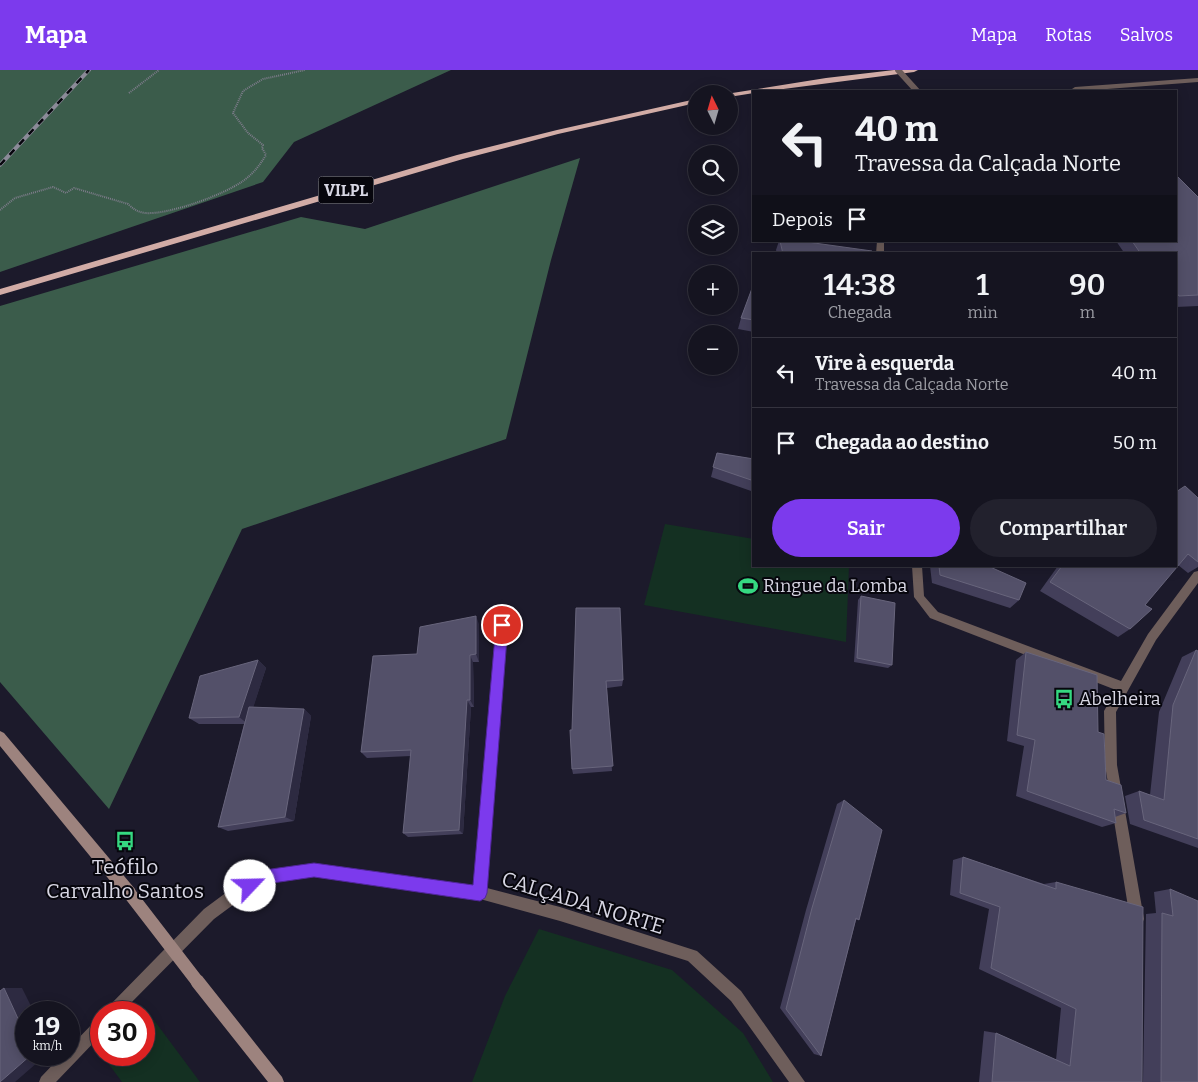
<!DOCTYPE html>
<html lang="pt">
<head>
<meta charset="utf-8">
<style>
	body { margin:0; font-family:Bitter,serif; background:#22212d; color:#f1f3f6; height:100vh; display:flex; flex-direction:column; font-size:19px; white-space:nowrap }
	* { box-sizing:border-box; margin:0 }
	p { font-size:16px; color:#9d9ea5 }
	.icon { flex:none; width:28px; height:28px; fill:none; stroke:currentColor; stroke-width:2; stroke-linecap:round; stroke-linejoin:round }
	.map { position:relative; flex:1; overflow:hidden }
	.details { position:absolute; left:752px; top:182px; width:425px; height:315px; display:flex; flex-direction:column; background:#151420; border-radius:0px; box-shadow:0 2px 12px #0003,0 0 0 1px #34333e }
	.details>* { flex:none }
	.hud { position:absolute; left:752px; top:20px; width:425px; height:152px; border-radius:0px; box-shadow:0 2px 12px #0003,0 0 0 1px #34333e; background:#151420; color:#f1f3f6; overflow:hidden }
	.needle { width:32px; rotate:355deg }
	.buttons { position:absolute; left:688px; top:15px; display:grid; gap:10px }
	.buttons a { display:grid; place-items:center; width:50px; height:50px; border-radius:50%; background:#151420; box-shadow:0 2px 12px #0003,0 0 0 1px #34333e; font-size:25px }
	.speed { position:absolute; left:15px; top:931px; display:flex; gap:10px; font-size:25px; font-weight:700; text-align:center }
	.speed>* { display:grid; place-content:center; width:65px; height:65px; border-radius:50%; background:#151420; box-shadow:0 2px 12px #0003,0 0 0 1px #34333e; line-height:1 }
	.speed small { font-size:12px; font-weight:400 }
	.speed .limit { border:8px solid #d22; background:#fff; color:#111 }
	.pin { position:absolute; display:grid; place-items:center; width:42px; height:42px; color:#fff; margin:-21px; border:2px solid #fff; border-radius:50%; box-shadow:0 1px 5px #0007 }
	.me { position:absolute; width:55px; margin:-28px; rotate:66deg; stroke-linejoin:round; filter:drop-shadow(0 0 4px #0008) }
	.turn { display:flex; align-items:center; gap:18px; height:105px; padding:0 20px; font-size:22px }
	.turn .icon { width:65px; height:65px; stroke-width:2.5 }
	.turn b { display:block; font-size:35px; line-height:42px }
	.then { display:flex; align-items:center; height:48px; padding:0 20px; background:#0003; gap:10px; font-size:19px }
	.eta { display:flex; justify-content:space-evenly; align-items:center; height:85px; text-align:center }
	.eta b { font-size:30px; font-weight:600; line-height:35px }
	.cta { display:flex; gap:10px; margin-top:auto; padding:10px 20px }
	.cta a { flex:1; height:58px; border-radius:30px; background:#7c3aed; color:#fff; font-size:20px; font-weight:600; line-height:58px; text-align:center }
	.cta a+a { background:#22212d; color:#f1f3f6 }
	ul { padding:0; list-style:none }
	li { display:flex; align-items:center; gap:15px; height:70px; padding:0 20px; border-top:1px solid #34333e }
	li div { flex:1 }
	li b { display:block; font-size:19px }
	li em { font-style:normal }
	header { display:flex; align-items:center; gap:30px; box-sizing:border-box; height:70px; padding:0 25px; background:#7c3aed; color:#fff }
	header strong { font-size:24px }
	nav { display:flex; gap:28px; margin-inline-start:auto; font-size:18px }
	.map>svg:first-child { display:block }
	.green { fill:#143022 }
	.forest { fill:#3b5c4b }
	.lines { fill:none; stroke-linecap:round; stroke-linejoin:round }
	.path { stroke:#7e7c8b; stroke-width:2; stroke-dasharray:1 1; stroke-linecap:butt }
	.minor { fill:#6e5e5b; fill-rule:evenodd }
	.secondary { fill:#9d837e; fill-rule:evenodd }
	.trunk { fill:#d2aca6; fill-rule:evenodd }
	.rail-casing { stroke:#8b8a98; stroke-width:4 }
	.rail { stroke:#07060d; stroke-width:2.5; stroke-dasharray:7; stroke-linecap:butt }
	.minor-bridge { stroke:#6e5e5b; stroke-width:6 }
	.secondary-bridge { stroke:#9d837e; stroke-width:13 }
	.wall { fill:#433f5a }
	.shaded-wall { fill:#2d2a41 }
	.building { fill:#535069; stroke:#68657c }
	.route { fill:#7c3aed; stroke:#51269a }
	.labels { text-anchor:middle; stroke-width:4; stroke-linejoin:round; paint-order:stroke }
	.shield { fill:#07060d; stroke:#9998a3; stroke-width:1 }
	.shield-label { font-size:16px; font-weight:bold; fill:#d7d6e3 }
	.poi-label { font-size:18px; fill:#d7d6e3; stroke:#07060d; text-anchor:start }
	.near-poi-label { font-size:21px; fill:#d7d6e3; stroke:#07060d }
	.near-street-label { font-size:21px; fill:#d7d6e3; stroke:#07060d }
</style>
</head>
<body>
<header>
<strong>Mapa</strong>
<nav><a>Mapa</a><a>Rotas</a><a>Salvos</a></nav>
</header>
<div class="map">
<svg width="1198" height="1012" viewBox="0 0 1198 1012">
	<rect width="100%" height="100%" fill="#1c1a2b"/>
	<path class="green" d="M665,454L754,469V496H849L846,572L644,535Z
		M539,859L672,900L743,963L773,1012H472L505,926Z
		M145,938L200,1012H122L102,985H144V942H140Z"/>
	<path class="forest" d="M0,0H451L294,72L263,112L0,202Z
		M580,88L551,190L506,369L242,459L109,739L0,612V236L301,147L365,159Z"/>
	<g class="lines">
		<path class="path" d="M129,23L159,0
			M0,140L15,128L53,117L66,123L74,118L128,134C133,139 138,142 145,143C169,145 223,125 243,111C253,104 260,95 266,85L262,78L263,75L248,63L233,43L243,21L263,9L305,0"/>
		<path class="minor" d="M1198,8V12L1081,21H1075L1072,19L1075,17Z
			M877,171H884V184H876Z
			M912,496H922L924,526L938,542L1121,611L1148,564L1194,502L1198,501V513L1156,570L1116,642L1117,695L1144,849L1142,854L1137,856L1132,854L1130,849L1105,695L1104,641L1116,620L930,548L914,527Z
			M502,550L506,552L507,555L487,818L560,837L697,881L741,921L805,1012H789L731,931L688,891L560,851L480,829L314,806L266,813L241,829L214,849L122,942H106L108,937L204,839L231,819L264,801L314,794L474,816L497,555L498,552Z
			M101,948V965L56,1012H39L41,1007L62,985H69V978L96,950Z"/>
		<path class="secondary" d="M0,661L4,663L135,819L136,824L135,829L130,830L125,829L0,676Z
			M197,904L202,906L282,1007L284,1012H268L192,916L190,911L192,906Z"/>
		<path class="trunk" d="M894,0H918L914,2L768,21H754V23L729,27V24H726L826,8Z
			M696,29V33L558,64L463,89L0,225V219L457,85L557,60Z"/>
		<defs>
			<path id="rail" d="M0,95L89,0"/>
		</defs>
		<use href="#rail" class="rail-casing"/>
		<use href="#rail" class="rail"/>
		<path class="minor-bridge" d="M898,0L917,21"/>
		<path class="secondary-bridge" d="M130,824L197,911"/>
	</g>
	<path class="wall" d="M1198,127V236L1176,237V184H1125L1116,171H1176Z
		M779,171H800L873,184H777L776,180Z
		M754,213V262L738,259L741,248Z
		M717,383L754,389V422L711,407Z
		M1198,428V497L1188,503L1178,495L1145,535L1130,559L1118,567L1040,521L1058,496H1176Z
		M930,496H988L1019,530L1010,538L932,513Z
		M861,526L892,595L888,598L854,592L858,530Z
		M576,538L623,610L622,616L607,618L612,701L573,704L572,699Z
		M479,554V592H473L474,637H471L463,764L408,767L403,763L411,686L367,688L361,682L417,584Z
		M1196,580L1198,581V778L1130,754L1125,726L1139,721L1150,725L1159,642L1182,587Z
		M1026,582L1098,662L1106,710L1126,743L1115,747L1116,753L1102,757L1016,726L1024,676L1007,671L1016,590Z
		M258,590L266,598L253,637L304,639L311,646L294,751L228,761L218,757L244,654H199L189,648Z
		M844,730L859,850H856L821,986L814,984L780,938L806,840L837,734Z
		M963,787L1044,814L1056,812L1142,1012H979L984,961L996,963L1056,990L1061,938L979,899L989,839L950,825L953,790Z
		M1170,819L1198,1012H1143L1146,844L1156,843L1154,822Z"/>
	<path class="shaded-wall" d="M476,546L479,554V592L476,584Z
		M470,585L473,592L474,637L470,630Z
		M258,590L266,598L248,654L239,647Z
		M467,630L471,637L463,764L459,760Z
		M304,639L311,646L294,751L285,747Z
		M4,918H22L34,942H26V966Z
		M31,985H46L15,1012H0Z"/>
	<path class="building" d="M1176,105L1198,127V225L1179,226L1176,222V184H1141L1132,171H1176Z
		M780,171H800L872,181L873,184H783Z
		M754,213V250L741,248Z
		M717,383L754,389V411L713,397Z
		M1185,416L1198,428V492L1188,484L1145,535L1152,539L1130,559L1050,512L1062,496H1176V422Z
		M939,496H988L1026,513L1019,530L940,505Z
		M861,526L895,533L892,595L857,588Z
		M576,538H620L623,610L606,611L613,696L572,699L570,660H572Z
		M476,546V584L470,585V630H467L459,760L403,763L411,680L361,682L373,586L417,584L420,557Z
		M1196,580L1198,581V769L1144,750L1139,721L1164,730L1173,635Z
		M1026,582L1097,605L1098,662L1104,664L1106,710L1121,715L1126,743L1114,739L1116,753L1027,721L1035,670L1017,665Z
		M258,590L239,647L189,648L200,606Z
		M249,637L304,639L285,747L218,757Z
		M844,730L882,760L859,850L856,848L821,986L786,939L812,838Z
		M963,787L1056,819V812L1143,837L1142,1012H992L996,963L1070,996L1076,939L991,898L1000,837L960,823Z
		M1170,819L1198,831V1012H1161L1162,843L1173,846Z
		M4,918L26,966V985H31L0,1012V921Z"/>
	<path class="route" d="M502,550L506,551L508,555L487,823L485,828L480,831L314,807L266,814L250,823L245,821L242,816L245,810L264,800L314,793L473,815L496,555L498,551Z"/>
	<defs>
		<symbol id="stadium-bare" viewBox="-9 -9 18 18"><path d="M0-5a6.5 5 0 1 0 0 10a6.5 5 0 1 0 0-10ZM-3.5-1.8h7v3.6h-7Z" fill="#35d881" stroke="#07060d" stroke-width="2.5" paint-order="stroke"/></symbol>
		<symbol id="bus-bare" viewBox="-9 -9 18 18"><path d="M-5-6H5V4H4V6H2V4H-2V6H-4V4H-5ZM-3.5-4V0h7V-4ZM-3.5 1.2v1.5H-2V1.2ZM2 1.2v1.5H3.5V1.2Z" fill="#35d881" stroke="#07060d" stroke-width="2.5" paint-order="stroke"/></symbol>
	</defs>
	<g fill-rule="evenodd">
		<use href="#stadium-bare" x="734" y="502" width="28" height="28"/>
		<use href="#bus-bare" x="1050" y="615" width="28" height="28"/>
		<use href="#bus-bare" x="111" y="757" width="28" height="28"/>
	</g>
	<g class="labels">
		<rect class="shield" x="318.5" y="106.5" width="55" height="27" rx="4"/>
		<g class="shield-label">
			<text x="346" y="126">VILPL</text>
		</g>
		<g class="poi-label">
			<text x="763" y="522">Ringue da Lomba</text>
			<text x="1079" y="635">Abelheira</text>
		</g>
		<g class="near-poi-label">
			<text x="125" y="804">Teófilo<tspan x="125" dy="24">Carvalho Santos</tspan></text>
		</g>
		<g class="near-street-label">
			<text transform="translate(583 833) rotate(17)" y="7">CALÇADA NORTE</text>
		</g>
	</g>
</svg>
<div class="buttons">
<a><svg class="needle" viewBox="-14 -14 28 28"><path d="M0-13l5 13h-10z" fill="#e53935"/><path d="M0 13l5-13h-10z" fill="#9d9ea5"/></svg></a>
<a><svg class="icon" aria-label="search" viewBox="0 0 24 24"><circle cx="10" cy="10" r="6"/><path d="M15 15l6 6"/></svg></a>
<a><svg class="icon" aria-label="layers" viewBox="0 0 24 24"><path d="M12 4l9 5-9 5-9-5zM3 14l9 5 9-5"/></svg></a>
<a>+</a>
<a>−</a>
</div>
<div class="speed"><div>19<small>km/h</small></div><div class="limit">30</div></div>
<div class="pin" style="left:502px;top:555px;background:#d93025"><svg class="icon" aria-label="arrive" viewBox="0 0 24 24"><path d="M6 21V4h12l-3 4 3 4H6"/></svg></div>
<svg class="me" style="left:250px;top:816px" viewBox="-20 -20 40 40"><circle r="19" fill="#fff"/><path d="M0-13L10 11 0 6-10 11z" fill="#7c3aed"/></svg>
<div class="hud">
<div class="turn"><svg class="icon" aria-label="left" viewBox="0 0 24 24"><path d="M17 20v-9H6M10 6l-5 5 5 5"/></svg><div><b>40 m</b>Travessa da Calçada Norte</div></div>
<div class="then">Depois<svg class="icon" aria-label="arrive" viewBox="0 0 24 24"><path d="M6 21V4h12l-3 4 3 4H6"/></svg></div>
</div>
<section class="details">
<div class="eta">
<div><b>14:38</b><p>Chegada</p></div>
<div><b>1</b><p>min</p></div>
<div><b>90</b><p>m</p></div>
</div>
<ul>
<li><svg class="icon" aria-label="left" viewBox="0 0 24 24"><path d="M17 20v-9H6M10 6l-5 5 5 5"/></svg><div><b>Vire à esquerda</b><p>Travessa da Calçada Norte</p></div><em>40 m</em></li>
<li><svg class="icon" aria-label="arrive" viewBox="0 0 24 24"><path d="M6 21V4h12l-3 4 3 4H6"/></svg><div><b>Chegada ao destino</b></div><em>50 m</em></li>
</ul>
<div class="cta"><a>Sair</a><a>Compartilhar</a></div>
</section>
</div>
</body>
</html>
